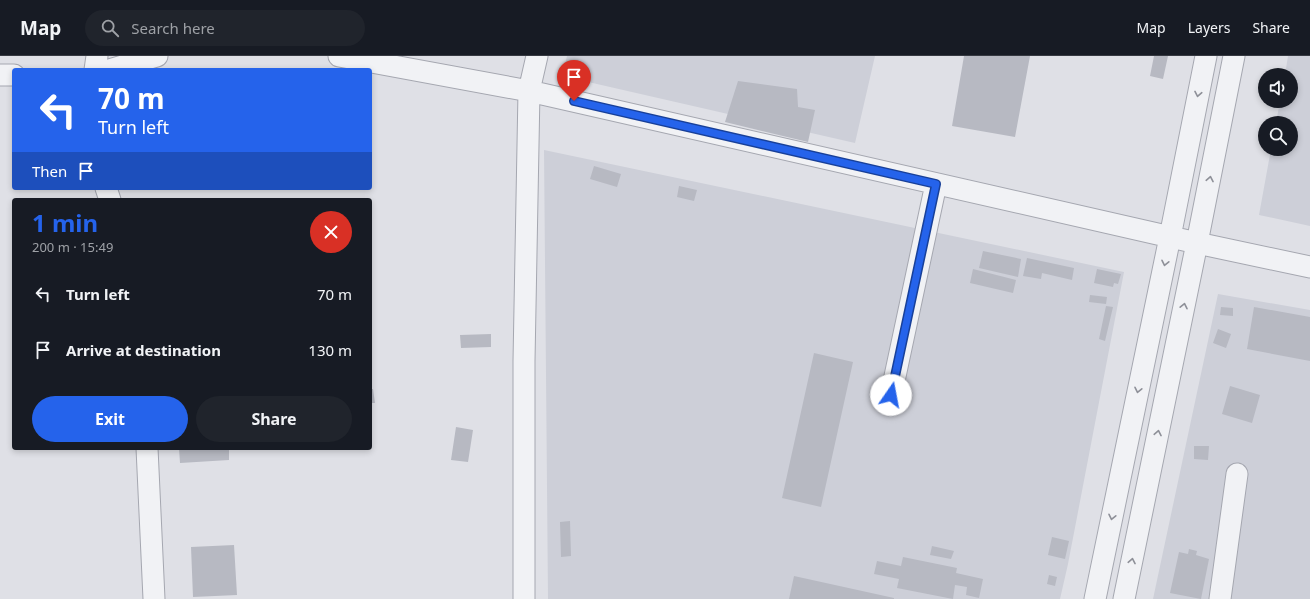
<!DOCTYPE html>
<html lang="en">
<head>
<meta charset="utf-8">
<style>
	body { margin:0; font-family:"Noto Sans",sans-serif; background:#20242c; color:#f1f3f6; height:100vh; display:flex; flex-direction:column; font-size:15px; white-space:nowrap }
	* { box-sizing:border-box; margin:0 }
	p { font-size:13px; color:#9ea1a6 }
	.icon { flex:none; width:22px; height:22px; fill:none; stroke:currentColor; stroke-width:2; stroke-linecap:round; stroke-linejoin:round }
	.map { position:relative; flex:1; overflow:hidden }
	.drawer { position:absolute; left:12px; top:142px; width:360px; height:252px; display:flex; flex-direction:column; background:#171b24; border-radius:4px; box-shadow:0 2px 6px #0003 }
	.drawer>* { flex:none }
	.banner { position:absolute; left:12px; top:12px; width:360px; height:122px; border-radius:4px; box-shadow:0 2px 6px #0003; background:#2563eb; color:#fff; overflow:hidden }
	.buttons { position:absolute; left:1258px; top:12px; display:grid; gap:8px }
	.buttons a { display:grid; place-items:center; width:40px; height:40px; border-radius:50%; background:#171b24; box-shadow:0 2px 6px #0003; font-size:20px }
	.pin { position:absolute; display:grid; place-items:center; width:34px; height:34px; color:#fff; margin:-41px -17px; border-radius:50% 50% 50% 0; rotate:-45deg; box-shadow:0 0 4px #0007 }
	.pin .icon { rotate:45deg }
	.me { position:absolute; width:44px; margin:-22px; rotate:12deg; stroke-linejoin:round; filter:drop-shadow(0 0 3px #0008) }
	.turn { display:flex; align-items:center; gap:14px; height:84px; padding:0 20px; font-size:18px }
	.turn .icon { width:52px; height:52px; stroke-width:2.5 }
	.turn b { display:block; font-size:28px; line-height:34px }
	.then { display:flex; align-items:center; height:38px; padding:0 20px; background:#0003; gap:8px; font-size:15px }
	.round { display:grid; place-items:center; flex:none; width:42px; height:42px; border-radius:21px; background:#20242c }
	.head { display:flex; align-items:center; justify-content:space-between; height:68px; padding:0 20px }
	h1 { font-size:24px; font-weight:700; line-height:30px; color:#2563eb }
	.button { display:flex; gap:8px; margin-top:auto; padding:8px 20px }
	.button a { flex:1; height:46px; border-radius:24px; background:#2563eb; color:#fff; font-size:16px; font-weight:700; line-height:46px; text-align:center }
	.button a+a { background:#20242c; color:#f1f3f6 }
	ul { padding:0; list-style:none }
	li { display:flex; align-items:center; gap:12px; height:56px; padding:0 20px }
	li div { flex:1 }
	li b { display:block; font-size:15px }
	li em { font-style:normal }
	header { display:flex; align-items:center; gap:24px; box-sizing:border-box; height:56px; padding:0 20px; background:#171b24; border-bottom:1px solid #363941 }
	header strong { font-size:19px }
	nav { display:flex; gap:22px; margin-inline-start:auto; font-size:14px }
	.search { width:280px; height:36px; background:#20242c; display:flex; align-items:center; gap:10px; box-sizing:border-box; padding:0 14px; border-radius:22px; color:#9ea1a6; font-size:15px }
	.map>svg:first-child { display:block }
	.built { fill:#cdcfd8 }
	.building { fill:#b7b9c2 }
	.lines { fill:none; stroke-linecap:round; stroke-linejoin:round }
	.minor-casing { stroke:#a5a7b0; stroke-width:23 }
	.minor { stroke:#f1f2f5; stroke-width:21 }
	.oneway { stroke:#8e9098 }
	.route-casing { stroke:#184099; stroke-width:10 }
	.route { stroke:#2563eb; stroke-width:7 }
</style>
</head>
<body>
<header>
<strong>Map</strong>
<div class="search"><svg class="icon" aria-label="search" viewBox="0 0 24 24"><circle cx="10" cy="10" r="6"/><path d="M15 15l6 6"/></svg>Search here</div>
<nav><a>Map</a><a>Layers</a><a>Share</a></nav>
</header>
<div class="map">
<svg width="1310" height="543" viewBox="0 0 1310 543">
	<rect width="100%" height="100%" fill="#dfe0e6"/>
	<path class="built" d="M567,0H875L855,87L562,20Z
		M1288,0H1310V170L1259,159L1271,93H1291V67H1276L1280,45H1291V19H1285Z
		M544,94L1124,216L1068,508L1060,543H548Z
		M1218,238L1310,254V543H1153Z"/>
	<path class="building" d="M964,0H1030L1015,81L952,70Z
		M1154,0H1168L1163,23L1150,20Z
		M738,25L797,33L798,51L815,54L808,86L725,66Z
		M594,110L621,118L617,131L590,123Z
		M679,130L697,134L694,145L677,141Z
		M983,195L1021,203L1018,221L979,212Z
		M1027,202L1074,212L1072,224L1042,217L1041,223L1023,220Z
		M973,213L1016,224L1013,237L970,227Z
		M1097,213L1121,218L1118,228L1114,227L1113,231L1094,227Z
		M1090,239L1107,241L1106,248L1089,246Z
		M1106,250L1113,251L1105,285L1099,283Z
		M1221,251L1233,252V260L1220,259Z
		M1254,251L1310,261V305L1247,293Z
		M1218,273L1231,278L1226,292L1213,287Z
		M491,278V291L461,292L460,279Z
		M814,297L853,306L821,451L782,442Z
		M1230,330L1260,339L1252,367L1222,358Z
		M370,333H373L375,347H370Z
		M456,371L473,374L468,406L451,404Z
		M1194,390H1209L1208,404L1194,403Z
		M179,392H229V404L180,407Z
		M570,465L571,500L561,501L560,466Z
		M1052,481L1069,485L1065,503L1048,499Z
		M234,489L237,539L193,541L191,491Z
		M932,490L954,495L951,503L930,499Z
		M1189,493L1197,495L1196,499L1209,503L1201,543L1170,537L1179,496L1188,498Z
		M903,501L957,512L956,517L983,523L979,542L966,539L967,531L955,529L953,543L897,532L899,523L874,518L877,505L901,510Z
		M1049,519L1057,521L1055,530L1047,528Z
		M794,520L894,542V543H789Z"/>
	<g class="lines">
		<defs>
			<path id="minor" d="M339,0L529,35L1197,187L1310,211
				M95,14L97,0
				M109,14L157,0
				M0,19H14
				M106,132L110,144
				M891,339L936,128
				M147,392L154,543
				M524,543V305L529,35L537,0
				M1095,543L1170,181L1206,0
				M1124,543L1197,187L1234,0
				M1220,543L1237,418"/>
		</defs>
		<use href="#minor" class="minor-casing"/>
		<use href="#minor" class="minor"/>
	</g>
	<defs><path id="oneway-chevron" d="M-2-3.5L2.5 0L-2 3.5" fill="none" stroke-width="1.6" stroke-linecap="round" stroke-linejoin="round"/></defs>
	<g class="oneway">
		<use href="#oneway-chevron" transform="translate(1198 38) rotate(101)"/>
		<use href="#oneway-chevron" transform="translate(1210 123) rotate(-79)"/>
		<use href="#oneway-chevron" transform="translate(1165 207) rotate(102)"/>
		<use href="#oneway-chevron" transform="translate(1184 250) rotate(-78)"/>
		<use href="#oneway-chevron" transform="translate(1138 334) rotate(102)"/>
		<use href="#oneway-chevron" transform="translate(1158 377) rotate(-79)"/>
		<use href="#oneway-chevron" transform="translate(1112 461) rotate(102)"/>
		<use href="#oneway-chevron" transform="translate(1132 505) rotate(-79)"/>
	</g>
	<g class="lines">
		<defs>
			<path id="route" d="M574,45L936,128L891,339"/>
		</defs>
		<use href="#route" class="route-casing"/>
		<use href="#route" class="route"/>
	</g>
</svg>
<div class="buttons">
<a><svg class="icon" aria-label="sound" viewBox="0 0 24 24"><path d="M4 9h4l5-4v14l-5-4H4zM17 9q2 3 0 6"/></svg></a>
<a><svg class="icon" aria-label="search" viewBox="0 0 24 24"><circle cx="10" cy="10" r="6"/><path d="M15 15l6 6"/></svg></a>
</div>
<div class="pin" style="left:574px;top:45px;background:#d93025"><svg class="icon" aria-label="arrive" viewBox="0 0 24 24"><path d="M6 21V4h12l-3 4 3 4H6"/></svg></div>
<svg class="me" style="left:891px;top:339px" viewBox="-20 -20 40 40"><circle r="19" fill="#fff"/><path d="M0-13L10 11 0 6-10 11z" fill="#2563eb"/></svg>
<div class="banner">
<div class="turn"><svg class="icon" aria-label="left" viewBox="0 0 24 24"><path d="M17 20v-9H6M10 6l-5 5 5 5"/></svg><div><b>70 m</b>Turn left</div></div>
<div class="then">Then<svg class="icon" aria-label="arrive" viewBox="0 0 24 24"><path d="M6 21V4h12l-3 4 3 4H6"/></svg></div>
</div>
<section class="drawer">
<div class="head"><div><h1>1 min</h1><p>200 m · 15:49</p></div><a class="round" style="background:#d93025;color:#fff"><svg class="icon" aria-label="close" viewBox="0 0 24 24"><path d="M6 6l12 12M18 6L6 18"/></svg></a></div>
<ul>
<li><svg class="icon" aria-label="left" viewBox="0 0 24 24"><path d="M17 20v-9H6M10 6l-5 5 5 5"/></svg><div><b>Turn left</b></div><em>70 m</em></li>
<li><svg class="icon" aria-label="arrive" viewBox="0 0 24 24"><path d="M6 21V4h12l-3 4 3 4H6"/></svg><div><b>Arrive at destination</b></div><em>130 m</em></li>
</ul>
<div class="button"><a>Exit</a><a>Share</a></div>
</section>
</div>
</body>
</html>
